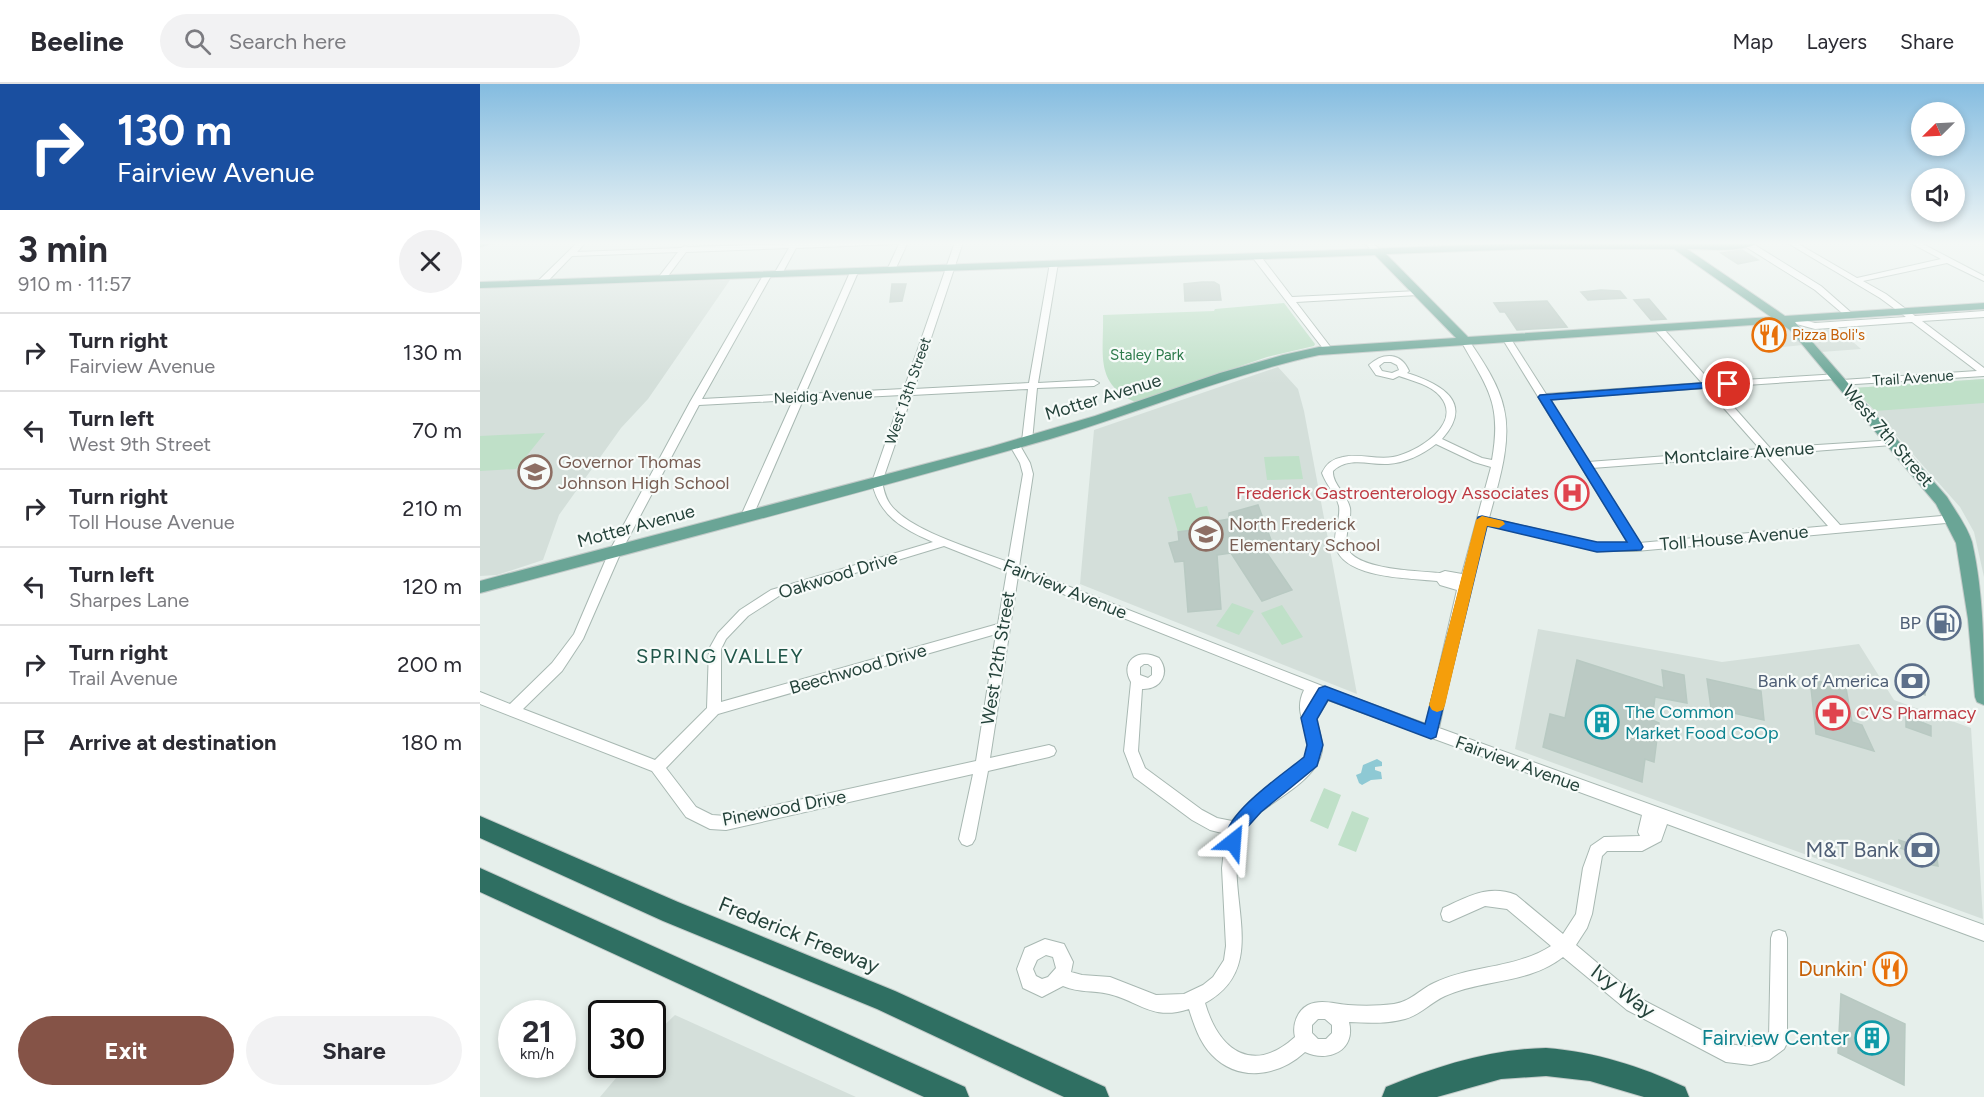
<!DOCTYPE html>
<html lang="en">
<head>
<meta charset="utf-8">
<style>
	body { margin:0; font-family:Figtree,sans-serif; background:#f2f2f3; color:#2b2b33; height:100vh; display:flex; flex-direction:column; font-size:22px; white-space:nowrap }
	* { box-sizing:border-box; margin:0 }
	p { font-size:20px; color:#7c7c81 }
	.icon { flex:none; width:33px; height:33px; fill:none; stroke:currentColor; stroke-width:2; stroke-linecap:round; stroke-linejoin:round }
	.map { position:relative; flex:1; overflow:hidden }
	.drawer { display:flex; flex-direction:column; background:#fff; width:480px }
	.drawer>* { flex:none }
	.hud { background:#1a4fa0; color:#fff; overflow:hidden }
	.needle { width:39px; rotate:246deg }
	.fabs { position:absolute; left:1431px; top:18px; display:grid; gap:12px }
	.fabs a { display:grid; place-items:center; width:54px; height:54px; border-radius:50%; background:#fff; box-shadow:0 3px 9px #0003; font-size:30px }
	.speed { position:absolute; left:18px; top:916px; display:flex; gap:12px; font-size:30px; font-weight:700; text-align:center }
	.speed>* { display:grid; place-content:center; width:78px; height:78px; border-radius:50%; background:#fff; box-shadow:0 3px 9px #0003; line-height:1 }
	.speed small { font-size:15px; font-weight:400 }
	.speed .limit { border:3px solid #111; border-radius:9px; background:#fff; color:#111 }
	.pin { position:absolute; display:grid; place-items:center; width:51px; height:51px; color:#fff; margin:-26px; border:3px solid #fff; border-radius:50%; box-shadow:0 2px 6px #0007 }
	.me { position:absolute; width:66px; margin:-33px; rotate:28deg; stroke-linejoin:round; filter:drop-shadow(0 0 4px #0008) }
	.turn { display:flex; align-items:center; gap:21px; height:126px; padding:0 18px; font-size:27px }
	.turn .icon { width:78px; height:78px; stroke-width:2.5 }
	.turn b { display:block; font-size:42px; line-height:51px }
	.round { display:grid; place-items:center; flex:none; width:63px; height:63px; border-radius:32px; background:#f2f2f3 }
	.headline { display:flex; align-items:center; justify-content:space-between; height:102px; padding:0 18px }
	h1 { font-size:36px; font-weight:700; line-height:45px }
	.cta { display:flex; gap:12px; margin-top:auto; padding:12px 18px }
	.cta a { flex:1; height:69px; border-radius:36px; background:#855347; color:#fff; font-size:24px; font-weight:700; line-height:69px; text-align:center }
	.cta a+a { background:#f2f2f3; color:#2b2b33 }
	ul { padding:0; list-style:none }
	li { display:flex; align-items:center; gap:18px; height:78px; padding:0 18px; border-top:2px solid #e1e1e2 }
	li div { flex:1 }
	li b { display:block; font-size:22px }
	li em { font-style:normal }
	header { display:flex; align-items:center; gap:36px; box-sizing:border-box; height:84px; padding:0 30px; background:#fff; border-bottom:2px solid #e1e1e2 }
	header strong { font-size:28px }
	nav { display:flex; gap:33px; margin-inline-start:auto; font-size:21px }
	.search { width:420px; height:54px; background:#f2f2f3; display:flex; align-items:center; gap:15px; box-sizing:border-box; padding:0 21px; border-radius:33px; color:#7c7c81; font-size:22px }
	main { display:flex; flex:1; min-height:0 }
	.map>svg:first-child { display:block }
	.built { fill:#d4dfda }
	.green { fill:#bfe0c8 }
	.water { fill:#8ec9d4 }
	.building { fill:#bbcac4; stroke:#b8c9c2; stroke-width:1.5 }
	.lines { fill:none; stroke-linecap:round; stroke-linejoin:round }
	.minor-casing { stroke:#a8b8b2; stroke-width:2 }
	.major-casing { stroke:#c2cac8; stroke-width:2 }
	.highway-casing { stroke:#c2cac8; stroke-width:2 }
	.minor { fill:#fff; fill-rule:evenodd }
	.major { fill:#6aa596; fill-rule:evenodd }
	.highway { fill:#2f6f62; fill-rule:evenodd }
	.route { fill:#1a73e8; stroke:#114b97; stroke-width:1.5 }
	.slow { fill:#f59e0b }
	.labels { text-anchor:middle; stroke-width:4.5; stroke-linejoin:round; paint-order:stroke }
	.far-food-label { font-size:15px; fill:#c56008; stroke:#f7fbf9; text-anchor:start }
	.far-park-label { font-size:15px; fill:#2d7a4b; stroke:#f7fbf9 }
	.far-street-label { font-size:15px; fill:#24423a; stroke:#f7fbf9 }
	.street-label { font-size:18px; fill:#24423a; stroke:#f7fbf9 }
	.education-label { font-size:18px; fill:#785e54; stroke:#f7fbf9; text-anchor:start }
	.health-label { font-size:18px; fill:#be3a42; stroke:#f7fbf9; text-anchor:end }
	.service-label { font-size:18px; fill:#4e5e75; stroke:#f7fbf9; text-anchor:end }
	.culture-label { font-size:18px; fill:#0d838f; stroke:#f7fbf9; text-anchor:start }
	.neighbourhood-label { font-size:20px; letter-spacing:1.5px; fill:#1f5548; stroke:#f7fbf9 }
	.near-service-label { font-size:21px; fill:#4e5e75; stroke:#f7fbf9; text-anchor:end }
	.near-street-label { font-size:21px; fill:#24423a; stroke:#f7fbf9 }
	.near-food-label { font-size:21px; fill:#c56008; stroke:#f7fbf9; text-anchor:end }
	.near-culture-label { font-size:21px; fill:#0d838f; stroke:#f7fbf9; text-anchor:end }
</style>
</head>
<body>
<header>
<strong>Beeline</strong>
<div class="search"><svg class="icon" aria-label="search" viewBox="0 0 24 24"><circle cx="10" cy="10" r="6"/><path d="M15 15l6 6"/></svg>Search here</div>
<nav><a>Map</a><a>Layers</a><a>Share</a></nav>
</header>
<main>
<section class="drawer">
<div class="hud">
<div class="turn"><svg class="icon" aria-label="right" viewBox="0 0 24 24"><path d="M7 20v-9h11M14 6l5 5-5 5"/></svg><div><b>130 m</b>Fairview Avenue</div></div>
</div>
<div class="headline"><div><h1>3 min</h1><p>910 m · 11:57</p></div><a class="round"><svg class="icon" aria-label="close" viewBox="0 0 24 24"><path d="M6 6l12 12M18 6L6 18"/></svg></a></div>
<ul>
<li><svg class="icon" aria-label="right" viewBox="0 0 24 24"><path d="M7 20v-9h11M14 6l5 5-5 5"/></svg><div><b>Turn right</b><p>Fairview Avenue</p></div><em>130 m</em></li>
<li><svg class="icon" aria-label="left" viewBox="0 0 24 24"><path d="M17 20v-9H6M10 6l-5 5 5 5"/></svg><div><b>Turn left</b><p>West 9th Street</p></div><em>70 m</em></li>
<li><svg class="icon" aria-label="right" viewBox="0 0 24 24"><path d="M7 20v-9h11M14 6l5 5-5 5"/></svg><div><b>Turn right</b><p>Toll House Avenue</p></div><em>210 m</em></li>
<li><svg class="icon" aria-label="left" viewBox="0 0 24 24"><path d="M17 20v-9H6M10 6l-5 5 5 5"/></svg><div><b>Turn left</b><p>Sharpes Lane</p></div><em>120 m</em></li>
<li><svg class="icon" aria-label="right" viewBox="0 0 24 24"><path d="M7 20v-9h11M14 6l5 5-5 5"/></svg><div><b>Turn right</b><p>Trail Avenue</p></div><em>200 m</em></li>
<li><svg class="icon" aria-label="arrive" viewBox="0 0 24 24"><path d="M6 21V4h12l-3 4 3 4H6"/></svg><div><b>Arrive at destination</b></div><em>180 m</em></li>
</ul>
<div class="cta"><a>Exit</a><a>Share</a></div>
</section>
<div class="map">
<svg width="1504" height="1013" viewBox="0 0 1504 1013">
	<rect width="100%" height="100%" fill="#e6efeb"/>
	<path class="built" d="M250,196L168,315L141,344L79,431L63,476L17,491L0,492V204Z
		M1298,240L1309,244L1323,261L1292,264L1270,241Z
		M1356,243L1381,265L1341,268L1323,246Z
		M798,283L818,305L824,327L877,610L600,500L614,346Z
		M1504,295V493L1494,448L1480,423L1374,304Z
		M1058,545L1242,578L1379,560L1414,616L1491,644L1503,835L1035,665Z
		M195,931L376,1013H120L147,981H172L173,952Z"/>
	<path class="green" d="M804,219L835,260L834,262L787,273L655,318C614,299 624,270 623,231L734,227L735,225Z
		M1504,295V319L1395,327L1374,304Z
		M65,349L36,385L0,387V352Z
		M819,372L823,395L787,396L784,373Z
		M711,409L716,424L727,422L732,438L720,445L698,448L688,413Z
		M752,519L774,527L759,551L736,542Z
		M802,521L823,553L802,561L781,529Z
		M844,704L861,711L848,745L830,737Z
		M872,727L889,734L876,768L858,761Z"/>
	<path class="water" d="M897,675L902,678V682L895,683V686L901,688L902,695L891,696L882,701L879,699L876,691L881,689L883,681Z"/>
	<path class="building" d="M1262,166L1278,176L1258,180L1241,169Z
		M722,198H734L739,201L741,216L705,217L704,200Z
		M412,200H426L422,217L410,218Z
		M1121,206L1140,207L1146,214L1108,216L1101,208Z
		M1169,215L1186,235L1171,236L1154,216Z
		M1067,217L1087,243L1037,246L1025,228H1020L1014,219Z
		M778,421L791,456L780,459L812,506L782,517L751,469L737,471L741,525L708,528L704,477L695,478L689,459L699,457L698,448L720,445L719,440L749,435V429Z
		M1097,576L1184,604L1182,586L1204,591L1207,619L1175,613L1172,636L1179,639L1174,678L1165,675L1162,698L1063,663L1070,630L1085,634Z
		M1432,585L1446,590L1445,611L1421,602V593L1431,597Z
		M1227,595L1281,607L1284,636L1231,624Z
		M1330,595L1354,601V596L1362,598L1363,603L1366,604L1372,638L1382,641L1394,667L1336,650Z
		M1426,633L1441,636V638L1451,642V652L1426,643Z
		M1431,751L1440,754V752L1455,759L1458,782L1442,779L1435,774L1434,769L1420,764L1419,756L1431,760Z
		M1361,910L1425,940L1424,1001L1358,969Z"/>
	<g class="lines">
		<defs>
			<path id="minor" d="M98,158H106L97,168L201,164L205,162L208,163L311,160L312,158H420L416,160L316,164L302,190L298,192L294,190L309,164L206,168L185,196H182L178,194L198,168L92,172L64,201H58V197Z
				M420,158H428L415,186L408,188L407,186Z
				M475,158H483L434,305L549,299L570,179L574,177L578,179L558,299L614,296L619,299L614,302L557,304L552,357L547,360L542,357L548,305L432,311L402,398C404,406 405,413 410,420C429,447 497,466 528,478L543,390L540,379L529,360L530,358H538L550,379L553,390L539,483L850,605L946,640L977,506L960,501L957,497C931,494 866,495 856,464C852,450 861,436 859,422C856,410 846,401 842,389C846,380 852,375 863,373C879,369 896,376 913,373C936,369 984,340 960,312C951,301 933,297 919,292L913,295L896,291L889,281C903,268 921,268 929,287L927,289C961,300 995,318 962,355L1002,374L1012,376C1022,319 1008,305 981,257L988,255C1002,276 1019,300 1024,325C1032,359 1018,400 1009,434L1117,459H1148L1022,254L1023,252H1029L1066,310L1222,299L1175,246V242H1181L1231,298L1359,290V294L1356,295L1236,303L1290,364L1416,356V360L1412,361L1296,370L1360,441L1473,431L1477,432L1479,435L1477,438L1156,467H1117L1007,441L983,531L959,644L1504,841V857L1187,740L1181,757L1162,767H1127L1122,772L1112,830L1107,844L1096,861L1159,914L1248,960L1271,963L1284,959L1289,955L1291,854L1293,848L1299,846L1305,848L1307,854V959L1304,965L1289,976L1271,981L1246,978L1147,926L1083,873C1049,900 1003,895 965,912C950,919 940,931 925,935C907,940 887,939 869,938C876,966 849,979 825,968C799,992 759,999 732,971C720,959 714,941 709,925C672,937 661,918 629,910C612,906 600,909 583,902L562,913L543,904L537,885L545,864L565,855L584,860L593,878L591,888L602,891L630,893L676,911L704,910L723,901L733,893L744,876L746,862L742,784L746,750L730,746L712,736L654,693L644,667L651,598C639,577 659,563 679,574C690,588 682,606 662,605L658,667L665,684L722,726L737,734L752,737C767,717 822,688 827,669C834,645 811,633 824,606L538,492L510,674L569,661L574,663L576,667L574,671L569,673L508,687L495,755L492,760L487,762L482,760L479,755L493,690L246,746L230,745L206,733L172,687L0,620V608L30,620L72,579L94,550L129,468L210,318L285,188L292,190L222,315L316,310L371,186L375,184L379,186L325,310L424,305ZM904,278H911L917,281L919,286L912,289L902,287L899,282ZM1226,304L1280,365L1108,378L1069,315ZM422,311L392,398C399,432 423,445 453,458L291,506L260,526L238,549L229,565L227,624L175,676L43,625L82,587L103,555L141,468L219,321L313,316L260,434L266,438L272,434L323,316ZM956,360L994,378L1011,383L982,490L965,487L960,489C940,487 877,486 868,465C863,452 872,437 870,424C867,410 852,400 853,387C868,372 890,381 908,380C926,379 943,370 956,360ZM1285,371L1348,442L1159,459L1112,384ZM464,462L527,487L518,540L241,618V565L246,555L268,532L299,512ZM516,550L496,677L246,732L232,731L216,723L186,684L238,630ZM664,580H668L672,583V591L668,594L660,591V583ZM848,616L1162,731L1158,748L1160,752L1124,753L1111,762L1103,784L1096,830L1083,850L1036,811C1008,800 988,813 963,824L961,830L963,836L969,838L1005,822L1027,825L1071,862C1035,885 991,881 954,899C939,906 930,918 914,920C898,922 883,922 868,921C854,920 841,915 828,921C817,927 812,941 815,953C773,991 739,967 725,919C793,882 742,809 761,751C764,741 774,734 782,727C801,712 837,694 842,667C843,656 839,645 836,636ZM566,871L573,873L576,884L568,893L562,895L556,892L553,885L557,876ZM838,935H845L852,941V949L846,955H838L832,949V941Z
				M884,158H892L901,167L894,169Z
				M1263,158H1270L1341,202L1375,232L1368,234L1335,206L1263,161Z
				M1306,158H1315L1377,194L1461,175L1429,158H1439L1504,192V197L1467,179L1383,197L1406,210L1435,232L1504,227V233L1442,237L1504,284V292L1359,301V297L1362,296L1497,287L1432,238L1335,245L1309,238L1308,236L1312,233L1335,239L1426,233L1400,214Z
				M773,170H779L812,213L938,207L942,209L938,211L816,218L852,265L848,268L845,267L773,174Z"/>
			<path id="major" d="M0,158H18L0,163Z
				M1279,158C1265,169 1226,165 1207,165L1305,232L1504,219V225L1315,238L1467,413C1476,428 1487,442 1492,458C1504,511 1504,567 1504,621L1497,618L1495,613L1488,535L1476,459L1456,420L1311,247L1300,239L839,271C747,291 660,328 570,355C381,409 190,459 0,509V497L510,363L615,332L740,289L803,271L839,263L976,254L895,171L0,204V198L1047,159ZM1047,165H1194L1291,233L988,253L906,170Z"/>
			<path id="highway" d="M0,732L198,818L415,907L625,1003L629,1013H584L397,925L183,837L0,754Z
				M0,784L485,1003L489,1013H444L0,808Z
				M1066,964C1116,968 1160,982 1205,1003L1209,1013H1164L1110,997L1066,992L1021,995L957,1013H902L906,1003C957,982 1011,965 1066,964Z"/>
		</defs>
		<use href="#minor" class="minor-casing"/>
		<use href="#major" class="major-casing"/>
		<use href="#highway" class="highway-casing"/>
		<use href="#minor" class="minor"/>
		<use href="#major" class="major"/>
		<use href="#highway" class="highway"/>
	</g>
	<linearGradient id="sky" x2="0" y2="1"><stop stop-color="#84bce0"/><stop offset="0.53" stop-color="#f4f8f6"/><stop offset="1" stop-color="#f4f8f6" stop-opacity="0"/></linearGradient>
	<rect width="1504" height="300" fill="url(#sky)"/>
	<path class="route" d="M1248,297L1252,298V302L1071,316L1161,459L1163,463L1161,466L1117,468L1007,442L956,653L951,655L848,616L837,635L843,661L837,682L781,728L763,748L759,763L753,766L747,763C734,735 804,690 824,673L827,661L821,634L839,604L845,602L945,640L998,433L1002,432L1117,458H1147L1058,313L1060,311Z"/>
	<path class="slow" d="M1002,432L1023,437L1025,440L1019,444L1007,442L965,621L963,626L957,628L952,626L949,621L996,436Z"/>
	<defs>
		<symbol id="restaurant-ring" viewBox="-11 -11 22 22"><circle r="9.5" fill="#f7fbf9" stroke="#e8710a" stroke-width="1.5"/><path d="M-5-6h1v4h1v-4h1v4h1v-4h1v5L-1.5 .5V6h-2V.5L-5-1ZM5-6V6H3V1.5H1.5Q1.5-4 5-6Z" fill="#e8710a"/></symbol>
		<symbol id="school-ring" viewBox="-11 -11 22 22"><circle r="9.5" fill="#f7fbf9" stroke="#8d6e63" stroke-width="1.5"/><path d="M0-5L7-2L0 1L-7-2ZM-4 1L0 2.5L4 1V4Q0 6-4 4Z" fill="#8d6e63"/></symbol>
		<symbol id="hospital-ring" viewBox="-11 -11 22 22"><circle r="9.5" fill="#f7fbf9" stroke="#e0444e" stroke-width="1.5"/><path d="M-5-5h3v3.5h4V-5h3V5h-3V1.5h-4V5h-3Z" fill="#e0444e"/></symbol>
		<symbol id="fuel-ring" viewBox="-11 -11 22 22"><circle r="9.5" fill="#f7fbf9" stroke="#5c6f8a" stroke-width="1.5"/><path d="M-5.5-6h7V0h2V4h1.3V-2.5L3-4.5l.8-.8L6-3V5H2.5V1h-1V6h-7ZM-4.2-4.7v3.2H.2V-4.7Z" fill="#5c6f8a"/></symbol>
		<symbol id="bank-ring" viewBox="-11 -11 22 22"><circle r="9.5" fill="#f7fbf9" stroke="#5c6f8a" stroke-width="1.5"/><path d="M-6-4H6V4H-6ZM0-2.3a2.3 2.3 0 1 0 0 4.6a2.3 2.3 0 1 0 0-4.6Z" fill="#5c6f8a"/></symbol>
		<symbol id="pharmacy-ring" viewBox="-11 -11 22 22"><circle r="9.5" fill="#f7fbf9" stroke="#e0444e" stroke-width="1.5"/><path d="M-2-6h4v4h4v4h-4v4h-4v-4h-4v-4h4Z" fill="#e0444e"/></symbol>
		<symbol id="building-ring" viewBox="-11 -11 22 22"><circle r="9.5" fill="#f7fbf9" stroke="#0f9aa8" stroke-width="1.5"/><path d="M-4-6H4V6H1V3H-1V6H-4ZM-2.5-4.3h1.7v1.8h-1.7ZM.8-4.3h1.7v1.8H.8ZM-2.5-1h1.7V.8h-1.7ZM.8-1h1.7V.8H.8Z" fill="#0f9aa8"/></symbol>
	</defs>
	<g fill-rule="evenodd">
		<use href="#restaurant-ring" x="1270" y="232" width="38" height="38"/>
		<use href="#school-ring" x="36" y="369" width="38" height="38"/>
		<use href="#hospital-ring" x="1073" y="390" width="38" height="38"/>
		<use href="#school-ring" x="707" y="431" width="38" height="38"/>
		<use href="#fuel-ring" x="1445" y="520" width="38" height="38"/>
		<use href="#bank-ring" x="1413" y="578" width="38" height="38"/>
		<use href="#pharmacy-ring" x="1334" y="610" width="38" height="38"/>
		<use href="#building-ring" x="1103" y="619" width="38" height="38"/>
		<use href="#bank-ring" x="1423" y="747" width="38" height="38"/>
		<use href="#restaurant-ring" x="1391" y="866" width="38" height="38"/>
		<use href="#building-ring" x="1373" y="935" width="38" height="38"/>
	</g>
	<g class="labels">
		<g class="far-food-label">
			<text x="1312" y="256">Pizza Boli's</text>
		</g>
		<g class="far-park-label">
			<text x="667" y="276">Staley Park</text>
		</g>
		<g class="far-street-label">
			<text transform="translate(1433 294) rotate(-4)" y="5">Trail Avenue</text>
			<text transform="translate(428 307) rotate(-71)" y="5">West 13th Street</text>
			<text transform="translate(343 312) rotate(-3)" y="5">Neidig Avenue</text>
		</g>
		<g class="street-label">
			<text transform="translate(623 313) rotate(-17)" y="6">Motter Avenue</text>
			<text transform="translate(1408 352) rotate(49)" y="6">West 7th Street</text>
			<text transform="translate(1259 369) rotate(-4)" y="6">Montclaire Avenue</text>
			<text transform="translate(156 442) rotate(-15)" y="6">Motter Avenue</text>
			<text transform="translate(1254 454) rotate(-5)" y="6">Toll House Avenue</text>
			<text transform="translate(358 491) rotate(-17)" y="6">Oakwood Drive</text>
			<text transform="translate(585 505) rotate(22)" y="6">Fairview Avenue</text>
			<text transform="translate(518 574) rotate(-81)" y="6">West 12th Street</text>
			<text transform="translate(378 585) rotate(-16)" y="6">Beechwood Drive</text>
			<text transform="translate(1038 680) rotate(20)" y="6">Fairview Avenue</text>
			<text transform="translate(304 724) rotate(-11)" y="6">Pinewood Drive</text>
		</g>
		<g class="education-label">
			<text x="78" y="384">Governor Thomas<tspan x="78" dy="21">Johnson High School</tspan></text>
			<text x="749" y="446">North Frederick<tspan x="749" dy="21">Elementary School</tspan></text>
		</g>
		<g class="health-label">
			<text x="1069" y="415">Frederick Gastroenterology Associates</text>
			<text x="1376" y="635" text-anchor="start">CVS Pharmacy</text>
		</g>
		<g class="service-label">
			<text x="1441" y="545">BP</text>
			<text x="1409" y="603">Bank of America</text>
		</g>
		<g class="culture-label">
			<text x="1145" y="634">The Common<tspan x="1145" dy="21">Market Food CoOp</tspan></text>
		</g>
		<g class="neighbourhood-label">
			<text x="240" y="579">SPRING VALLEY</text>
		</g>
		<g class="near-service-label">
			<text x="1419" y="773">M&amp;T Bank</text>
		</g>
		<g class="near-street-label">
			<text transform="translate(319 851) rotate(22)" y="7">Frederick Freeway</text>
			<text transform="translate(1143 907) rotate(37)" y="7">Ivy Way</text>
		</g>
		<g class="near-food-label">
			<text x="1387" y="892">Dunkin'</text>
		</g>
		<g class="near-culture-label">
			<text x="1369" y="961">Fairview Center</text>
		</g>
	</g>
</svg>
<div class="fabs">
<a><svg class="needle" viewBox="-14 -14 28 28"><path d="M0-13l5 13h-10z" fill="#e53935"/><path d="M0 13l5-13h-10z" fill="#7c7c81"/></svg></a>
<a><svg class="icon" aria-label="sound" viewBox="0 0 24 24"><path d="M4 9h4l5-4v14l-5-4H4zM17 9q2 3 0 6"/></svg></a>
</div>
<div class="speed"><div>21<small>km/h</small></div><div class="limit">30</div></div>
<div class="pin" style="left:1248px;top:300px;background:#d93025"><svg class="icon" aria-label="arrive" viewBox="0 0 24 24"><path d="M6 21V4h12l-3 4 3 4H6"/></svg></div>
<svg class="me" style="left:753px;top:758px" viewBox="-20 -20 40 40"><path d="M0-17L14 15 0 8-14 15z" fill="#1a73e8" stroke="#fff" stroke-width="4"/></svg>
</div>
</main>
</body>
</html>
